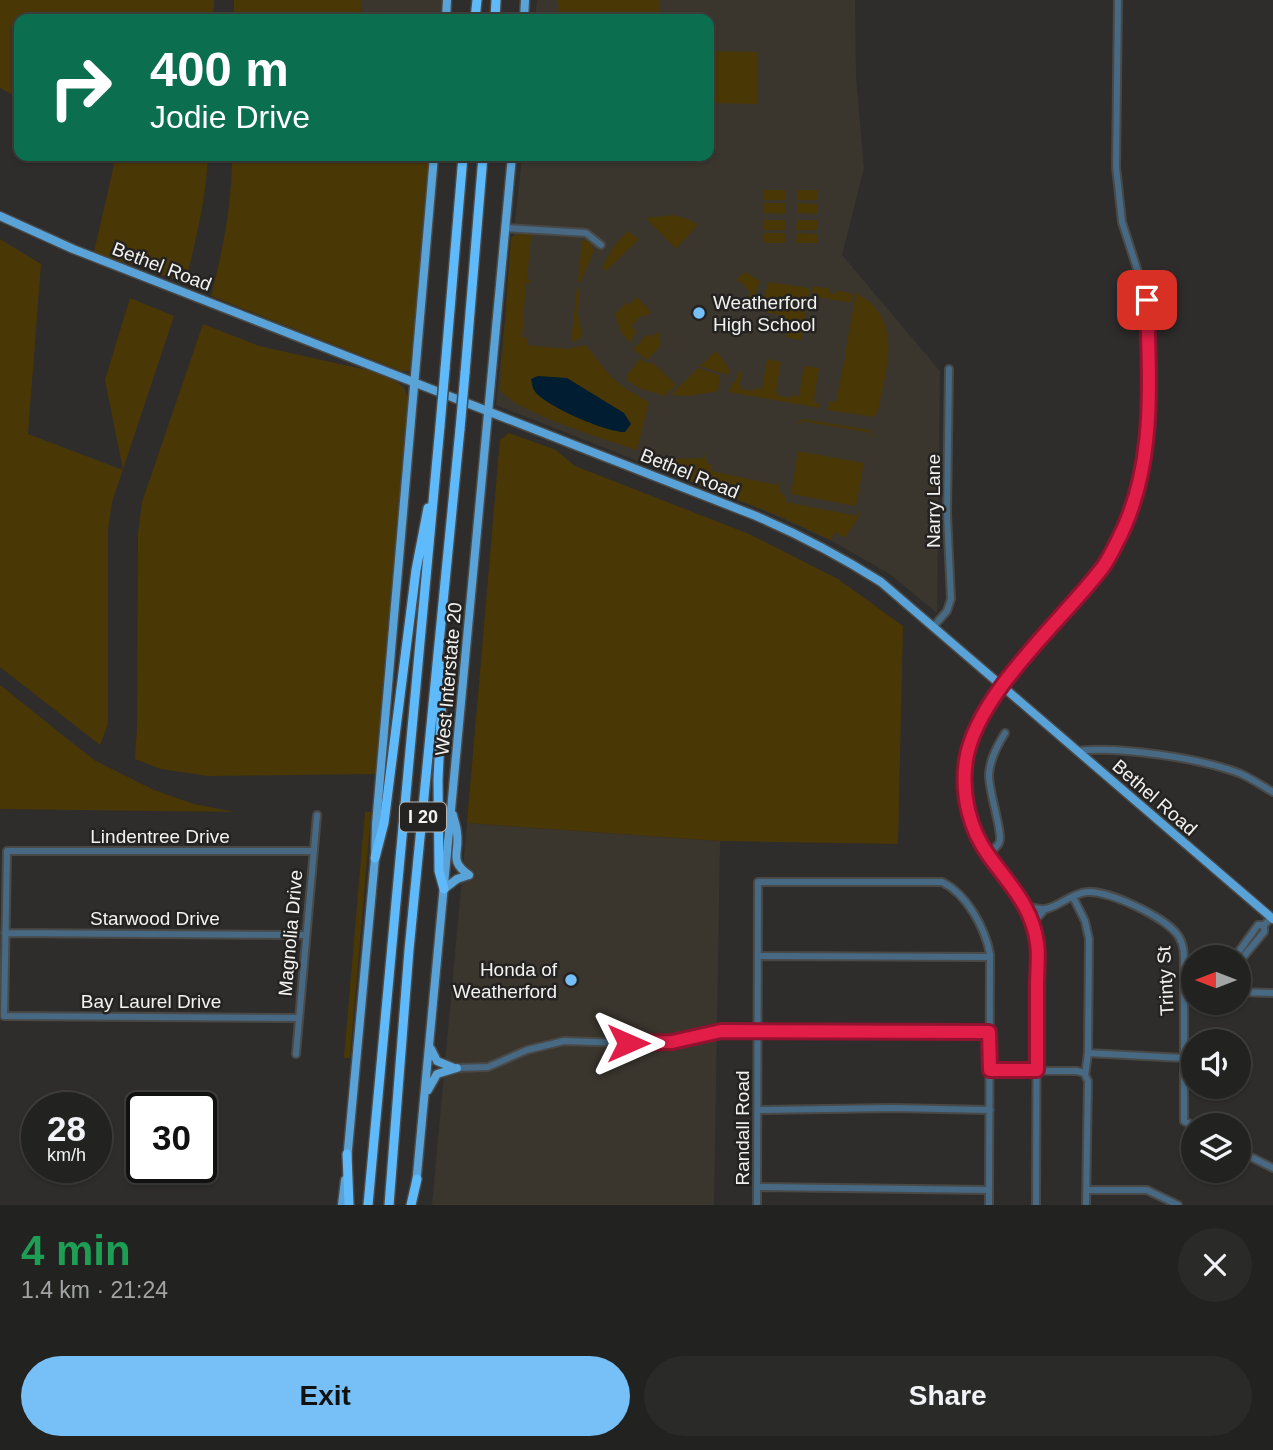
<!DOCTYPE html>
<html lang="en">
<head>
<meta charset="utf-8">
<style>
	body { margin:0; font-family:Helvetica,sans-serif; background:#2a2a29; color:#f1f3f6; height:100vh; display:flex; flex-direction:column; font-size:26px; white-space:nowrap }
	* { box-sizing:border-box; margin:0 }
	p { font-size:23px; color:#a2a4a5 }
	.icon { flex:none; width:38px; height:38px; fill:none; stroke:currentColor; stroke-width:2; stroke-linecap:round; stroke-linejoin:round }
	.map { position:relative; height:1205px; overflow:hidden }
	.drawer { display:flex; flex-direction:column; background:#222220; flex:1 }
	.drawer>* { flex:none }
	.banner { position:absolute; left:14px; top:14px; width:700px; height:147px; border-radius:14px; box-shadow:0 2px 5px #0004,0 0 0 2px #3f3f3e; background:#0b6e4f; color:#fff; overflow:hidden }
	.needle { width:46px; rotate:270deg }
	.tools { position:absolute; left:1181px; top:945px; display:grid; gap:14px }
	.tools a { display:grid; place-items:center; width:70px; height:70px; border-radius:50%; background:#222220; box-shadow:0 2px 5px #0004,0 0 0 2px #3f3f3e; font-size:35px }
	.speed { position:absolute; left:21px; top:1092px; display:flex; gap:14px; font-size:35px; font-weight:700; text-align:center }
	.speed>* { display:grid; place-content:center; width:91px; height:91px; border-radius:50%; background:#222220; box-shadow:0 2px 5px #0004,0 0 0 2px #3f3f3e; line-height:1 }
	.speed small { font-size:18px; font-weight:400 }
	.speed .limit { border:4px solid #111; border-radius:10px; background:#fff; color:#111 }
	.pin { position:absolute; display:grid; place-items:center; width:60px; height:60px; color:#fff; margin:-30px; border-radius:14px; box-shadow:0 4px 10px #0006 }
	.me { position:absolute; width:77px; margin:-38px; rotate:90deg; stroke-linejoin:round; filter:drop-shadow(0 0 5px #0008) }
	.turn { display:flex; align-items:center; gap:24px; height:147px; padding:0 21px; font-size:32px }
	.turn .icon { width:91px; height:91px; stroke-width:2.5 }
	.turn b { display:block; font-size:49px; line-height:60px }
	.round { display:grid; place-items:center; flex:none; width:74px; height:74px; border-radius:37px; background:#2a2a29 }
	.overview { display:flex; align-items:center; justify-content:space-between; height:119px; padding:0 21px }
	h1 { font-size:42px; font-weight:700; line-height:52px; color:#1e9e55 }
	.action { display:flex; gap:14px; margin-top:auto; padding:14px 21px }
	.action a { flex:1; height:80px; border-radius:42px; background:#76c0f7; color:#111; font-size:28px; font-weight:700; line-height:80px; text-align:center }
	.action a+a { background:#2a2a29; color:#f1f3f6 }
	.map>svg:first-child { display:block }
	.built { fill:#3a362e }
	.green { fill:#4a3706 }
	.water { fill:#011d31 }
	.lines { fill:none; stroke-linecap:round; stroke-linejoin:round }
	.minor-casing { stroke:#494947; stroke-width:10 }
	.major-casing { stroke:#494947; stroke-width:11 }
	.highway-casing { stroke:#494947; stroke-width:12 }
	.minor { stroke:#476983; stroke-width:6 }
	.major { stroke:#59a3d9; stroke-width:8 }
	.highway { stroke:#5fbafb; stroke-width:9 }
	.highway-bridge-casing { stroke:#494947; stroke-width:12; stroke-linecap:butt }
	.highway-bridge { stroke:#5fbafb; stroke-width:9 }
	.route-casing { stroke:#92132f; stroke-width:18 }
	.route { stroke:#e11d48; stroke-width:12 }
	.poi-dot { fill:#76c0f7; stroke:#242321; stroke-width:2.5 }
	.labels { text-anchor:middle; stroke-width:5; stroke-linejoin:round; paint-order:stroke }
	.shield { fill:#242321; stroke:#b4b4b2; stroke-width:2 }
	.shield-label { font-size:18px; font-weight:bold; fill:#f2f2f0 }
	.street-label { font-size:19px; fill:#f2f2f0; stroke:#242321 }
	.poi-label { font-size:19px; fill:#f2f2f0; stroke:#242321; text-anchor:start }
</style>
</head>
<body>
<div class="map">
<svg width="1273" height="1205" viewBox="0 0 1273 1205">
	<rect width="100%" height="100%" fill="#2e2d2b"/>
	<path class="built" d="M362,0H444L442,19H362Z
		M537,0H855L856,77L864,168L842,255L940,371L937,613L891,575L832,541L770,513L496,405L522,156H709V19H535Z
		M467,823L720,841L714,1205H432Z"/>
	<path class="green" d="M0,0H214L213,19H19V98L0,88Z
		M234,0H362L361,19H234Z
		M558,0H659V13L653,19L559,16Z
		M709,51L758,52L757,104L709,103Z
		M116,156H208C206,199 196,241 185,283L94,252Z
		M232,156H430L411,369L409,371H401L211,296C223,249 232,205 232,156Z
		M764,190H785V200H764Z
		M797,190H818V200H797Z
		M764,203H785V214L763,213Z
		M797,203L818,204V214L797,213Z
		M674,215L690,220L698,225L676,249L646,218Z
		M764,220H785V230H763Z
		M797,220H818V230H796Z
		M628,231L639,239L606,271L602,267L614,246Z
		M523,233H536L531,236L527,280L532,281V283H526L522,337L527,338V345L568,349L586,345L611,377L628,390L649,402L637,450C610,441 512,411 500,389L511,237Z
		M764,233H785V243H763Z
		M797,233L818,234V243H796Z
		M0,239L41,264L28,434L123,470L105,380L130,298L174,316L112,502L108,530V724L100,745L0,667Z
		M582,240L590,242L594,250L581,282H578Z
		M745,272L760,281L753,301L748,297L751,293L742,283L736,280Z
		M769,282L810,288L801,340L786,337C790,323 782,312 767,313L769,302L763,300Z
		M813,286L830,289V293L836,294L837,290L853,294L852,303L812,296Z
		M580,287L578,313L582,336L580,339L571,342L577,288Z
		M856,293C905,319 886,368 878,411L874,417L828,410L829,401L836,402L844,361H846L845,354Z
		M637,297L651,312L645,317L642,315L631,326L636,332L630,343L621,332L615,314L627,302L629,305Z
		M203,324L259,346L371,371L397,382L404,388L408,398L375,774L208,776L161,769L135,759L137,727L138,534L142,502Z
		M658,331L661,345L647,360L633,349L648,334L652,337Z
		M716,351L730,370L728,375L700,366Z
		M640,359L649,364L652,362L676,385L665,396L639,388L628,381L627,375Z
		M767,359L781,362L776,391L779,396L791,398L792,395L799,396L804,366L819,368L814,399L815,403L820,404V408L729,392L732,382L735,383L739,371H742L740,385L742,389L754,391L755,388L762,389Z
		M698,368L720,375L718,391L689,396L671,395Z
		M803,419L870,430L874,436L872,438V433L802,421L799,426L798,422Z
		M509,433L556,450L575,466L749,534L838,579L903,626L898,844L720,841L467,823L500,440Z
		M649,449L655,451V456L674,459L704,458L705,453L707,463L712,466V471L777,485L780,479L779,491L786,497V502L857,516L859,510V516L845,538L835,532L831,540L777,515L654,467L657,459L649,455Z
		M798,451L864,463L856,506L791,494Z
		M0,685L94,760L154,790L194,804L235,812L0,809Z
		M365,812H371L350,1058H344Z"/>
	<path class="water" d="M538,376L567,378L624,413L631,424L625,432C608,433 542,405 534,390C532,387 532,383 531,379Z"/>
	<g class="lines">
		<defs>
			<path id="minor" d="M506,228L586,233L601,245
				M933,627L947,611L951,599L947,514L949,369
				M1077,751C1119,746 1199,758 1239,773C1251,778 1262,786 1273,792
				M988,855C991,851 997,847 999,843C1004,835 988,790 989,774C990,759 997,746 1005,733
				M1073,897L1085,921L1089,939L1088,1053L1085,1075
				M1024,906C1031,907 1040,910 1046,909C1060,906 1072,893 1087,892C1108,890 1168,918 1179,937C1184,945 1184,954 1184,964V1121L1194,1126
				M1031,925L1045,909
				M5,933L306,935
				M758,956L990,957
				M1235,957L1258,925H1264L1271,918
				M1239,962L1264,932V925
				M1239,992L1273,993
				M299,1018L4,1016L7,851H313
				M1088,1053L1183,1058
				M296,1054L317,815
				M457,1068L488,1067L527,1050L564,1041L654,1044L721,1031L989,1032
				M990,1070L1077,1071L1084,1073L1088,1081L1086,1205
				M758,1110L892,1108L990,1110
				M1239,1151L1273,1168
				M758,1187L989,1190
				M1087,1190H1147L1178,1205
				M757,1205L758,882H942C967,894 985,928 990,954L989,1205
				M1036,1205L1037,942L1018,893L988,855L974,831L967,809L964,784L966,760L973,736L983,715L1002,686L1103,567L1129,521L1143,474L1149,422L1147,300L1122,222L1116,167L1118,0"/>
			<path id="major" d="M446,19L447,0
				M524,19L525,0
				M0,216L73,249L756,516C800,535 840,556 881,582L1273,919
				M453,815C454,821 457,827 457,833C460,854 448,860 469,875
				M444,889L457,879L469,875
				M431,1049L437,1061L454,1068
				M428,1090L437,1074L457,1068
				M347,1160L375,858L376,824L434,156
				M416,1185L512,156
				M342,1205L345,1180"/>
			<path id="highway" d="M475,19L477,0
				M495,19L496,0
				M445,369L463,156
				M465,373L483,156
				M440,665L443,675L438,780L439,871L444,889
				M375,858L384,823L416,570L428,508
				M347,1154L349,1205
				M368,1205L440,426
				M389,1205L409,950L460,429
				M411,1205L417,1179"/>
		</defs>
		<use href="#minor" class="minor-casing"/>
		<use href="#major" class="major-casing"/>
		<use href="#highway" class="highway-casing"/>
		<use href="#minor" class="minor"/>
		<use href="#major" class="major"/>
		<use href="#highway" class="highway"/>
		<defs>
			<path id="highway-bridge" d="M440,426L445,369
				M460,429L465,373"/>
		</defs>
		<use href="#highway-bridge" class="highway-bridge-casing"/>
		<use href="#highway-bridge" class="highway-bridge"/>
	</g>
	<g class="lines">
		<defs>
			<path id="route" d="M628,1043L672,1042L721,1031L989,1032L990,1070H1037C1037,1042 1037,1014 1037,985C1037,972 1039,956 1037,943C1032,906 1009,884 989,856C969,829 961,793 966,760C977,693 1062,621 1103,567C1108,560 1112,552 1116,544C1157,468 1149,383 1147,300"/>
		</defs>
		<use href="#route" class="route-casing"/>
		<use href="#route" class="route"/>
	</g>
	<g class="poi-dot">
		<circle cx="699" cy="313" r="7"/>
		<circle cx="571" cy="980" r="7"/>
	</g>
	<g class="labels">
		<rect class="shield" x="400" y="802.5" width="46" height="29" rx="5"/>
		<g class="shield-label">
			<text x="423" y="823">I 20</text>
		</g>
		<g class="street-label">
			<text transform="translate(162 266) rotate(21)" y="7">Bethel Road</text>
			<text transform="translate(690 473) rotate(22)" y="7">Bethel Road</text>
			<text transform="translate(933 501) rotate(-90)" y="7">Narry Lane</text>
			<text transform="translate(448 679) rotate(-85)" y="7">West Interstate 20</text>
			<text transform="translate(1155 797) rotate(41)" y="7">Bethel Road</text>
			<text x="160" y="843">Lindentree Drive</text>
			<text x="155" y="925">Starwood Drive</text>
			<text transform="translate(290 933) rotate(-85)" y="7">Magnolia Drive</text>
			<text transform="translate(1165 981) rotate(-93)" y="7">Trinty St</text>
			<text x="151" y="1008">Bay Laurel Drive</text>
			<text transform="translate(742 1128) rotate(-90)" y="7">Randall Road</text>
		</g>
		<g class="poi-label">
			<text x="713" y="309">Weatherford<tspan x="713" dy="22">High School</tspan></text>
			<text x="557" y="976" text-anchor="end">Honda of<tspan x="557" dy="22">Weatherford</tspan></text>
		</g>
	</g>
</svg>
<div class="tools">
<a><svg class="needle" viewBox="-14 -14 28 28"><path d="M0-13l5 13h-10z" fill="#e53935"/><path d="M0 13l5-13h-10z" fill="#a2a4a5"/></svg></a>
<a><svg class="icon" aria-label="sound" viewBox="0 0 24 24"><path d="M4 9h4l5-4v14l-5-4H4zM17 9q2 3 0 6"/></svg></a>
<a><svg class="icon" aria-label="layers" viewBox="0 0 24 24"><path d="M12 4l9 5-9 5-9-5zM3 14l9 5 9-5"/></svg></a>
</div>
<div class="speed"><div>28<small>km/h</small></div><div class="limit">30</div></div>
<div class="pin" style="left:1147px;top:300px;background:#d93025"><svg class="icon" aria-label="arrive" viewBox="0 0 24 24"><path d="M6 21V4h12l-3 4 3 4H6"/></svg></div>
<svg class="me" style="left:628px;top:1043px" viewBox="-20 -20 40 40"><path d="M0-17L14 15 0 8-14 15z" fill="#e11d48" stroke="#fff" stroke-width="4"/></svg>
<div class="banner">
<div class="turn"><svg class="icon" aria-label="right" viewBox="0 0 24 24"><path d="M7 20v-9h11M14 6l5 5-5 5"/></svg><div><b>400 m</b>Jodie Drive</div></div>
</div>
</div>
<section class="drawer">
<div class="overview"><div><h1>4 min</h1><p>1.4 km · 21:24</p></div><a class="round"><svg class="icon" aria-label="close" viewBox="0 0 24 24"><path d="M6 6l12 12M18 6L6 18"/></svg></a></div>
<div class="action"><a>Exit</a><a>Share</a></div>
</section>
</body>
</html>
